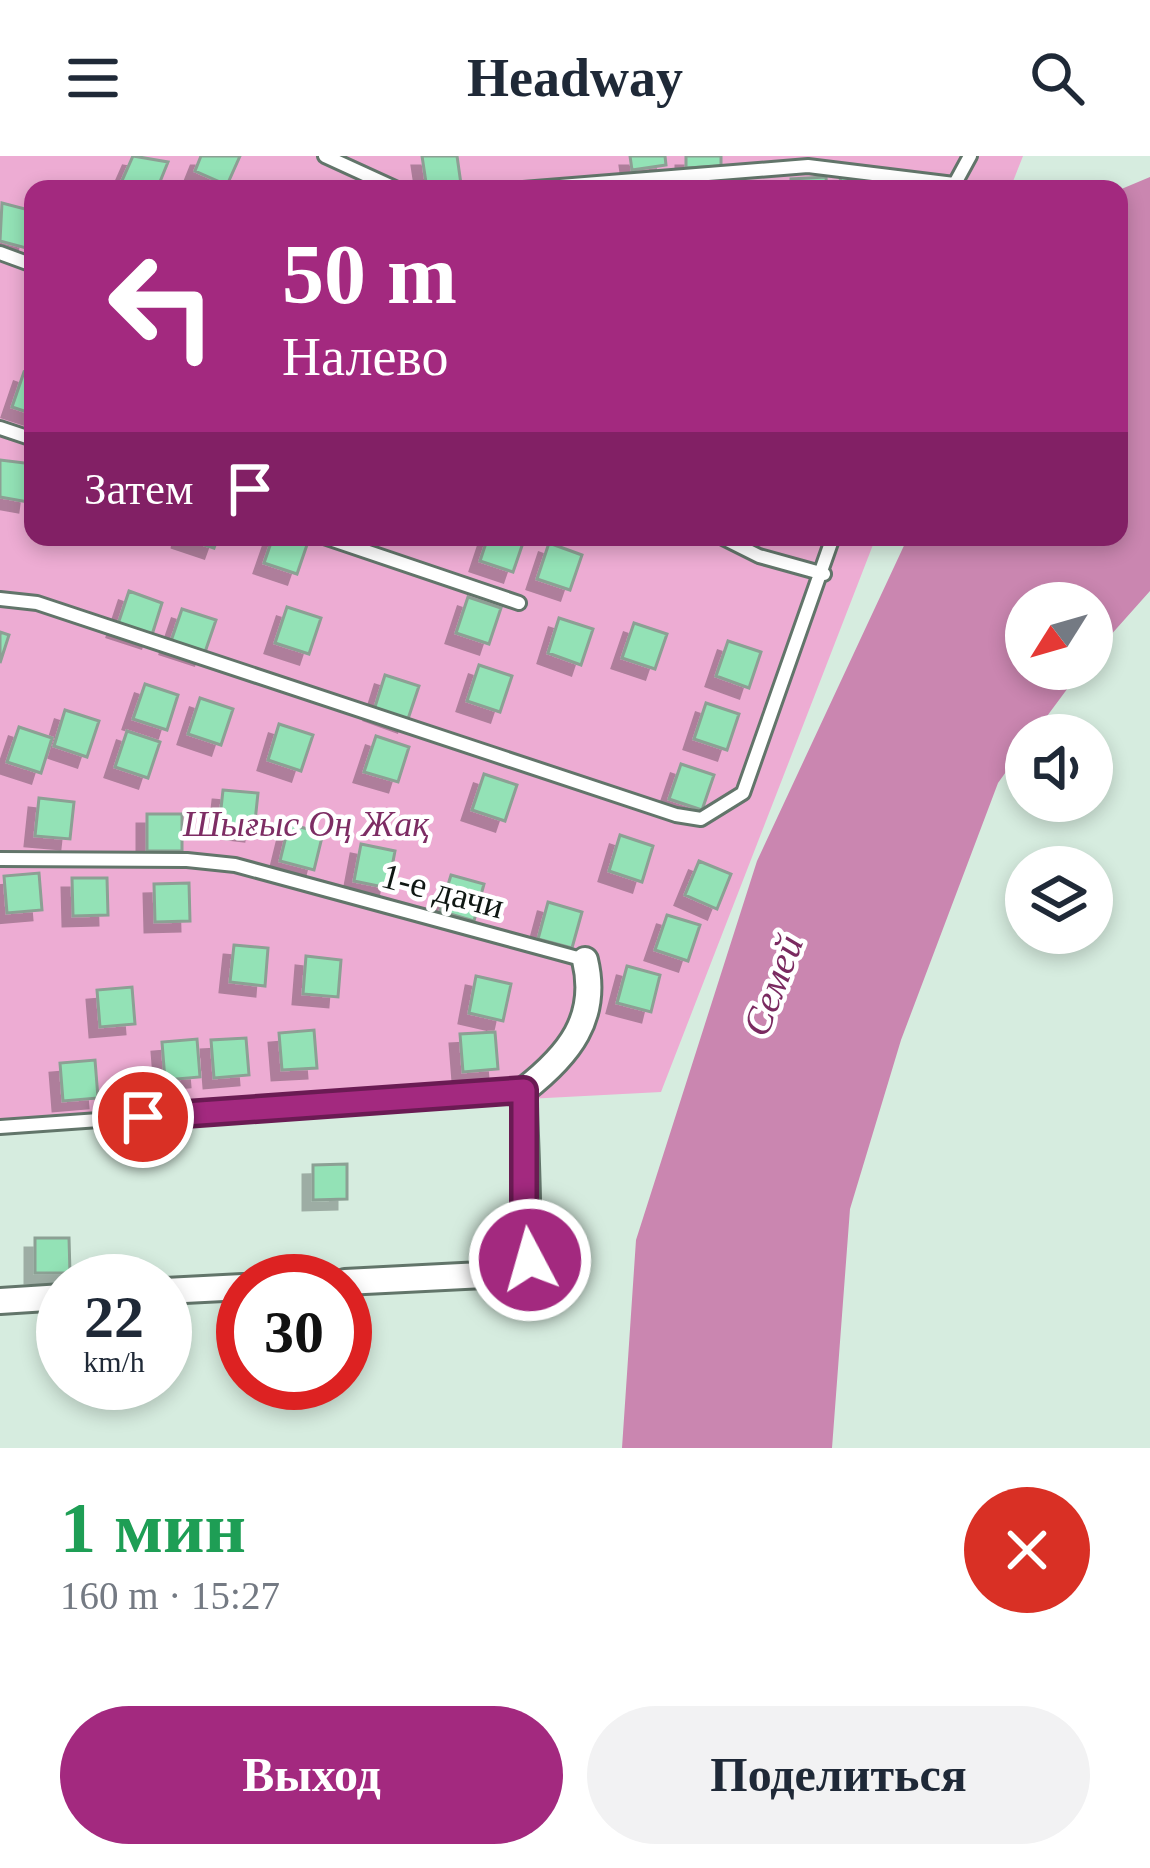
<!DOCTYPE html>
<html lang="ru">
<head>
<meta charset="utf-8">
<style>
	body { margin:0; font-family:Georgia,serif; background:#f2f2f3; color:#1f2937; height:100vh; display:flex; flex-direction:column; font-size:45px; white-space:nowrap }
	* { box-sizing:border-box; margin:0 }
	p { font-size:39px; color:#747a83 }
	.icon { flex:none; width:66px; height:66px; fill:none; stroke:currentColor; stroke-width:2; stroke-linecap:round; stroke-linejoin:round }
	.map { position:relative; height:1292px; overflow:hidden }
	.drawer { display:flex; flex-direction:column; background:#fff; flex:1 }
	.drawer>* { flex:none }
	.hud { position:absolute; left:24px; top:24px; width:1104px; height:366px; border-radius:24px; box-shadow:0 6px 18px #0003; background:#a3297f; color:#fff; overflow:hidden }
	.needle { width:78px; rotate:233deg }
	.tools { position:absolute; left:1005px; top:426px; display:grid; gap:24px }
	.tools a { display:grid; place-items:center; width:108px; height:108px; border-radius:50%; background:#fff; box-shadow:0 6px 18px #0003; font-size:60px }
	.speed { position:absolute; left:36px; top:1098px; display:flex; gap:24px; font-size:60px; font-weight:700; text-align:center }
	.speed>* { display:grid; place-content:center; width:156px; height:156px; border-radius:50%; background:#fff; box-shadow:0 6px 18px #0003; line-height:1 }
	.speed small { font-size:30px; font-weight:400 }
	.speed .limit { border:18px solid #d22; background:#fff; color:#111 }
	.pin { position:absolute; display:grid; place-items:center; width:102px; height:102px; color:#fff; margin:-51px; border:6px solid #fff; border-radius:50%; box-shadow:0 3px 12px #0007 }
	.me { position:absolute; width:132px; margin:-66px; rotate:354deg; stroke-linejoin:round; filter:drop-shadow(0 0 9px #0008) }
	.turn { display:flex; align-items:center; gap:42px; height:252px; padding:0 60px; font-size:54px }
	.turn .icon { width:156px; height:156px; stroke-width:2.5 }
	.turn b { display:block; font-size:84px; line-height:102px }
	.then { display:flex; align-items:center; height:114px; padding:0 60px; background:#0003; gap:24px; font-size:45px }
	.round { display:grid; place-items:center; flex:none; width:126px; height:126px; border-radius:63px; background:#f2f2f3 }
	.overview { display:flex; align-items:center; justify-content:space-between; height:204px; padding:0 60px }
	h1 { font-size:72px; font-weight:700; line-height:90px; color:#1e9e55 }
	.action { display:flex; gap:24px; margin-top:auto; padding:24px 60px }
	.action a { flex:1; height:138px; border-radius:72px; background:#a3297f; color:#fff; font-size:48px; font-weight:700; line-height:138px; text-align:center }
	.action a+a { background:#f2f2f3; color:#1f2937 }
	header { display:flex; justify-content:space-between; align-items:center; height:156px; padding:0 60px; background:#fff; font-size:54px; font-weight:700 }
	.map>svg:first-child { display:block }
	.green { fill:#edacd3 }
	.water { fill:#ca86b0 }
	.building { fill:#93e2b6; stroke:#8ca094; stroke-width:3; filter:url(#shadow) }
	.lines { fill:none; stroke-linecap:round; stroke-linejoin:round }
	.lane-casing { stroke:#62756a; stroke-width:18 }
	.street-casing { stroke:#62756a; stroke-width:30 }
	.lane { stroke:#fff; stroke-width:12 }
	.street { stroke:#fff; stroke-width:24 }
	.route-casing { stroke:#6a1b53; stroke-width:30 }
	.route { stroke:#a3297f; stroke-width:21 }
	.labels { text-anchor:middle; stroke-width:9; stroke-linejoin:round; paint-order:stroke }
	.park-label { font-size:36px; font-style:italic; fill:#7d2d64; stroke:#fff }
	.street-label { font-size:36px; fill:#0f1713; stroke:#fff }
	.water-label { font-size:39px; font-style:italic; fill:#7a2a60; stroke:#fff }
</style>
</head>
<body>
<header><svg class="icon" aria-label="menu" viewBox="0 0 24 24"><path d="M4 6h16M4 12h16M4 18h16"/></svg>Headway<svg class="icon" aria-label="search" viewBox="0 0 24 24"><circle cx="10" cy="10" r="6"/><path d="M15 15l6 6"/></svg></header>
<div class="map">
<svg width="1150" height="1292" viewBox="0 0 1150 1292">
	<defs>
		<filter id="shadow"><feDropShadow dx="-10" dy="10" stdDeviation="0" flood-color="#0004"/></filter>
	</defs>
	<rect width="100%" height="100%" fill="#d6ecdf"/>
	<path class="green" d="M0,0H1023L1010,33H33V381H876L661,936L0,971Z"/>
	<path class="water" d="M1150,21V435L1092,500V447H1026V513H1082L1033,579H1026V588L998,627L901,884L850,1053L832,1292H622L636,1084L757,705L908,381H1119V34Z"/>
	<path class="building" d="M133,0L168,6L157,33L121,27Z
		M201,0H240L227,29L195,15Z
		M422,0H457L461,28L427,33Z
		M630,0H665L666,9L632,14Z
		M686,0H721V10L686,12Z
		M841,19L875,23L874,33H839Z
		M826,21L827,33H791V23Z
		M2,47L33,55L26,92L0,85Z
		M24,216L33,219V258L12,251Z
		M0,304L33,308L28,346L0,341Z
		M181,381H218L214,392Z
		M273,381L309,383L297,418L264,407Z
		M488,381H525L513,416L480,405Z
		M549,387L582,399L570,434L537,423Z
		M129,435L162,447L151,482L117,471Z
		M468,441L501,452L489,488L456,477Z
		M287,451L321,462L309,498L275,487Z
		M182,453L216,464L204,499L170,488Z
		M559,462L593,473L581,509L548,497Z
		M634,467L667,478L655,513L622,502Z
		M0,476L9,479L0,507Z
		M728,485L761,496L749,532L716,520Z
		M479,509L512,520L500,556L467,545Z
		M385,519L419,530L407,566L374,554Z
		M145,528L178,539L167,574L133,563Z
		M200,542L233,553L221,589L188,578Z
		M706,547L739,558L727,594L694,583Z
		M65,554L99,565L87,601L54,590Z
		M279,568L313,579L301,615L268,604Z
		M19,571L52,582L41,617L7,606Z
		M127,575L160,586L148,622L115,611Z
		M376,580L409,591L398,626L364,616Z
		M681,608L714,619L702,654L669,643Z
		M484,618L517,629L505,665L472,654Z
		M223,634L258,637L254,675L219,671Z
		M39,642L74,646L70,683L35,680Z
		M147,658H182V695H147Z
		M289,668L323,677L314,714L280,705Z
		M620,679L653,690L642,726L609,715Z
		M361,688L395,695L388,732L354,725Z
		M699,705L731,718L717,753L685,739Z
		M39,717L42,754L7,757L4,720Z
		M451,719L484,728L474,765L440,755Z
		M72,722H107L108,759L73,760Z
		M189,727L190,765L155,766L154,728Z
		M548,746L582,756L572,792L538,783Z
		M667,759L700,769L688,805L655,794Z
		M234,789L268,792L265,830L230,826Z
		M306,800L341,804L338,841L303,838Z
		M627,810L660,819L651,856L617,847Z
		M476,820L511,828L503,865L469,857Z
		M132,831L135,868L100,871L97,834Z
		M314,874L317,912L282,914L279,877Z
		M495,876L498,913L463,916L460,878Z
		M246,882L249,919L214,922L211,884Z
		M197,883L200,921L165,924L162,886Z
		M95,904L98,942L63,945L60,907Z
		M347,1008V1043L313,1044V1009Z
		M35,1082H69L70,1117H35Z
		M238,1168H243V1203H238Z"/>
	<g class="lines">
		<defs>
			<path id="lane" d="M325,0L397,33
				M523,33L808,10L954,28
				M952,33L970,0
				M0,97L33,109
				M0,272L33,283
				M324,381L519,447
				M721,381L759,400L824,418
				M0,443L37,447L676,659L701,663L743,637L833,381
				M0,703L187,704L235,709L585,804
				M0,971L523,934"/>
			<path id="street" d="M345,1126L522,1117C533,1099 523,968 524,934C569,899 599,862 585,804
				M165,1135L243,1131
				M0,1145L63,1141"/>
		</defs>
		<use href="#lane" class="lane-casing"/>
		<use href="#street" class="street-casing"/>
		<use href="#lane" class="lane"/>
		<use href="#street" class="street"/>
	</g>
	<g class="lines">
		<defs>
			<path id="route" d="M143,961L524,934V1048L530,1104"/>
		</defs>
		<use href="#route" class="route-casing"/>
		<use href="#route" class="route"/>
	</g>
	<g class="labels">
		<g class="park-label">
			<text x="306" y="680">Шығыс Оң Жақ</text>
		</g>
		<g class="street-label">
			<text transform="translate(443 734) rotate(15)" y="13">1-е дачи</text>
		</g>
		<g class="water-label">
			<text transform="translate(772 829) rotate(-69)" y="14">Семей</text>
		</g>
	</g>
</svg>
<div class="tools">
<a><svg class="needle" viewBox="-14 -14 28 28"><path d="M0-13l5 13h-10z" fill="#e53935"/><path d="M0 13l5-13h-10z" fill="#747a83"/></svg></a>
<a><svg class="icon" aria-label="sound" viewBox="0 0 24 24"><path d="M4 9h4l5-4v14l-5-4H4zM17 9q2 3 0 6"/></svg></a>
<a><svg class="icon" aria-label="layers" viewBox="0 0 24 24"><path d="M12 4l9 5-9 5-9-5zM3 14l9 5 9-5"/></svg></a>
</div>
<div class="speed"><div>22<small>km/h</small></div><div class="limit">30</div></div>
<div class="pin" style="left:143px;top:961px;background:#d93025"><svg class="icon" aria-label="arrive" viewBox="0 0 24 24"><path d="M6 21V4h12l-3 4 3 4H6"/></svg></div>
<svg class="me" style="left:530px;top:1104px" viewBox="-20 -20 40 40"><circle r="17" fill="#a3297f" stroke="#fff" stroke-width="3"/><path d="M0-11L8 9 0 5-8 9z" fill="#fff"/></svg>
<div class="hud">
<div class="turn"><svg class="icon" aria-label="left" viewBox="0 0 24 24"><path d="M17 20v-9H6M10 6l-5 5 5 5"/></svg><div><b>50 m</b>Налево</div></div>
<div class="then">Затем<svg class="icon" aria-label="arrive" viewBox="0 0 24 24"><path d="M6 21V4h12l-3 4 3 4H6"/></svg></div>
</div>
</div>
<section class="drawer">
<div class="overview"><div><h1>1 мин</h1><p>160 m · 15:27</p></div><a class="round" style="background:#d93025;color:#fff"><svg class="icon" aria-label="close" viewBox="0 0 24 24"><path d="M6 6l12 12M18 6L6 18"/></svg></a></div>
<div class="action"><a>Выход</a><a>Поделиться</a></div>
</section>
</body>
</html>
